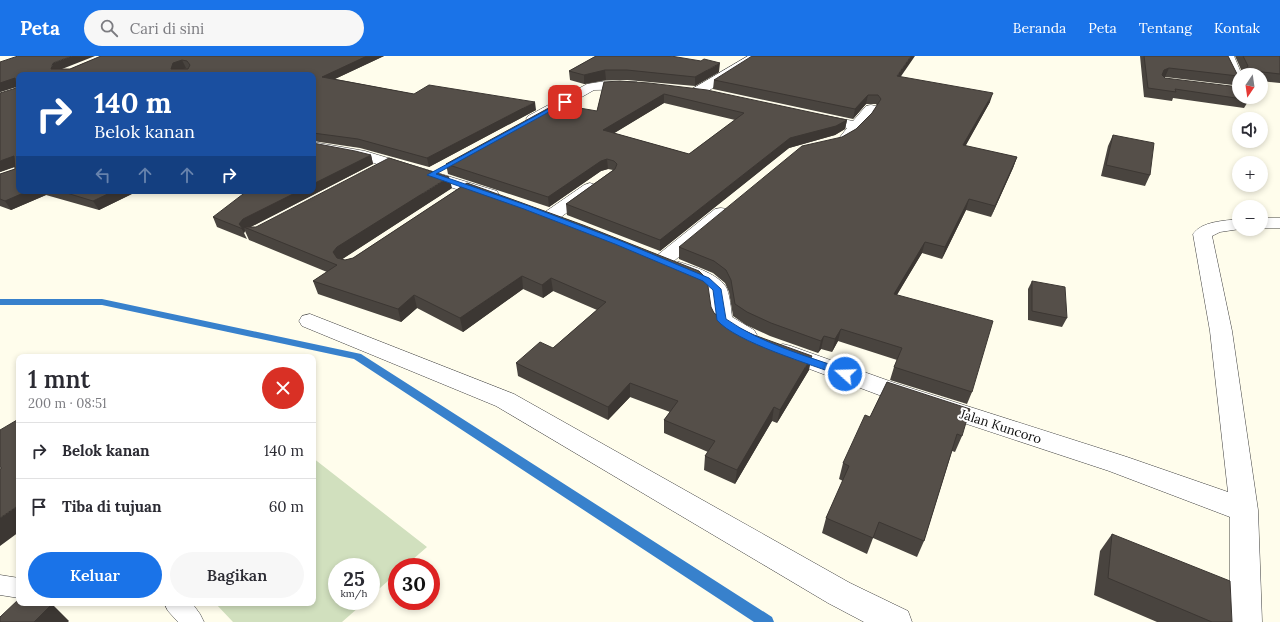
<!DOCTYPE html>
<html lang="id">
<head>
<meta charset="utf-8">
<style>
	body { margin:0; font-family:Lora,serif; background:#f7f7f7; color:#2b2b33; height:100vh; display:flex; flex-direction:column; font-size:15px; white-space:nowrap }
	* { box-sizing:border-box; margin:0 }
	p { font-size:13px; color:#7c7c81 }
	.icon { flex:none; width:22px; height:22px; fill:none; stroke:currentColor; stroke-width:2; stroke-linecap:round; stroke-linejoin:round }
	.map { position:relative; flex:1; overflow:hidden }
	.side { position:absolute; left:16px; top:298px; width:300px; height:252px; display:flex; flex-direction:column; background:#fff; border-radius:8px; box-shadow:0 2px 6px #0003 }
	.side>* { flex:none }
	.top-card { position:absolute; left:16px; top:16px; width:300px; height:122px; border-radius:8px; box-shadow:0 2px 6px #0003; background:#1a4fa0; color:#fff; overflow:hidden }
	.needle { width:26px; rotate:193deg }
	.tools { position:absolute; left:1232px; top:12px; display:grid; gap:8px }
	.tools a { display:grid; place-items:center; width:36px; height:36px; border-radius:50%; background:#fff; box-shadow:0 2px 6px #0003; font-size:20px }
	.speed { position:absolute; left:328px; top:502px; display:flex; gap:8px; font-size:20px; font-weight:700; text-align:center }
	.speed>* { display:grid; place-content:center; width:52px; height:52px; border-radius:50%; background:#fff; box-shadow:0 2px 6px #0003; line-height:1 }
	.speed small { font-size:10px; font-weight:400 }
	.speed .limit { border:6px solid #d22; background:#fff; color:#111 }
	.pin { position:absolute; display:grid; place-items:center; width:34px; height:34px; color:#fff; margin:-17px; border-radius:8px; box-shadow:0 2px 6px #0006 }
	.me { position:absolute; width:44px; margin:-22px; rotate:290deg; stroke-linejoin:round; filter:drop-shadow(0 0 3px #0008) }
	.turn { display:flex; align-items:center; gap:14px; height:84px; padding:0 12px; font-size:18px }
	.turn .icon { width:52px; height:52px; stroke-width:2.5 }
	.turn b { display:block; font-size:28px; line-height:34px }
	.lanes { display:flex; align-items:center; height:38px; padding:0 12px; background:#0003; justify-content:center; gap:20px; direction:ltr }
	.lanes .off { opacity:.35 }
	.round { display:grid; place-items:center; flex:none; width:42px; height:42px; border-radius:21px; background:#f7f7f7 }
	.headline { display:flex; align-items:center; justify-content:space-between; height:68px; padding:0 12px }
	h1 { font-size:24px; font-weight:600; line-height:30px }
	.primary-button { display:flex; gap:8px; margin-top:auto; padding:8px 12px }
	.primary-button a { flex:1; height:46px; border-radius:24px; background:#1a73e8; color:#fff; font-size:16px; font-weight:600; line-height:46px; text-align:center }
	.primary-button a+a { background:#f7f7f7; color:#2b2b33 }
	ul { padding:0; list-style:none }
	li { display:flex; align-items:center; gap:12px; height:56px; padding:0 12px; border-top:1px solid #e1e1e2 }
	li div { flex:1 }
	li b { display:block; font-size:15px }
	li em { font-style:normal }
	header { display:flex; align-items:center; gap:24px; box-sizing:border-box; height:56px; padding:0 20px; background:#1a73e8; color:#fff }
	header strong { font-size:19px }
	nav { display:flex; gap:22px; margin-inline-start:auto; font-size:14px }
	.search { width:280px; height:36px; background:#f7f7f7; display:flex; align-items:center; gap:10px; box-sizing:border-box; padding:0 14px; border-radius:22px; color:#7c7c81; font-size:15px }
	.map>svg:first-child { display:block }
	.cemetery { fill:#d1e0be }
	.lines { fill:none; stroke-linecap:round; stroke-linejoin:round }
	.stream { fill:#3881cc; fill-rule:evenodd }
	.lane-casing { stroke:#3f3f3f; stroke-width:1 }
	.street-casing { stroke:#3f3f3f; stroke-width:1 }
	.lane { fill:#fff; fill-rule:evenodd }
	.street { fill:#fff; fill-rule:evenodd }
	.wall { fill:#49443f; fill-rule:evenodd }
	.shaded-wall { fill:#3c3733 }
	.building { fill:#554f49; stroke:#3c3733; fill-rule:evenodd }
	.route { fill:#1a73e8; stroke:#114b97 }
	.labels { text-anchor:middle; stroke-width:4; stroke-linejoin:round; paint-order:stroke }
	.street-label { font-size:13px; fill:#0c0c0c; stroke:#fff }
</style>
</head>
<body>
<header>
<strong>Peta</strong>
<div class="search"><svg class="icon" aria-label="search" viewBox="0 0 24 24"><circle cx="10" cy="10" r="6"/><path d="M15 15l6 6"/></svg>Cari di sini</div>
<nav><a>Beranda</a><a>Peta</a><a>Tentang</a><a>Kontak</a></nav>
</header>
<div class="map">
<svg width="1280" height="566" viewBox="0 0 1280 566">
	<rect width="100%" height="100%" fill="#fffdec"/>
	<path class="cemetery" d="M313,402L427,491L404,511H397V517L371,540V511H337V545H366L342,566H233L215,547H313Z"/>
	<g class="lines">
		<path class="stream" d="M0,243H102L361,298L772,561L774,566H754L354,303L102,249H0Z"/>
		<defs>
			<path id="lane" d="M0,519L19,522V542L0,539Z
				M164,547H192L200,558L204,566H178L168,555Z"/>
			<path id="street" d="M748,0H762L702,39H692L691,36L692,33Z
				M1222,0H1234L1242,19H1239V30L1235,29L1233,26Z
				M606,25L637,26L639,29L637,32L633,33L594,34L538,66L533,67L528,66L526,63L528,60L587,28Z
				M871,49L876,50L878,53L852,84L847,85L842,84L840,81L847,72L811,65L809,62L811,59L816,58L853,65L866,50Z
				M313,86L365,95L497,135L499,139L497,143L491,144L358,102L313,94Z
				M590,127L596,129L598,132L596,135L557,164L551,165L545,164L542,160L545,156L584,129Z
				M721,152L727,153L730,157L727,161L669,209L662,211L655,209L652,205L655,201L715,153Z
				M1261,162H1280V172H1261Z
				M1239,163V173H1240L1220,176L1212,180L1232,275L1258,454L1262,566H1230V461L1109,415L879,339L775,300L772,295L775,290L783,288L791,290L895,327L1127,401L1228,436L1210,275L1193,178C1202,165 1224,165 1239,163Z
				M679,206C693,210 721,219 727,233C730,241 731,252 732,261L754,274L757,279L754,284C751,285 748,286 745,286C738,285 714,271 711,264C708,255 712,241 706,234C697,222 677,224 669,212L672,208Z
				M310,258L514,338L850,527L908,555L912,566H864L828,547L496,350L302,270L299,265L302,260Z"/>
		</defs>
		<use href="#lane" class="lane-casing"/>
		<use href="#street" class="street-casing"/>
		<use href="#lane" class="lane"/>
		<use href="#street" class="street"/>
	</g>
	<path class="wall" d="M101,0H384L335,23L414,38L536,54L429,111L360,92L313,85V19L19,135H138L99,154L46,139L11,154L0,150V118L15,113V111L0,116L16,32V31L0,36V6L62,13H70Z
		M596,0L719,16L695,30L627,24H606L584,28L570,24L569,15Z
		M1140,0H1228L1238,20L1233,29L1165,21H1164L1165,22L1249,44L1244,52L1173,42L1172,45L1144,41Z
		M1235,0H1280V27L1261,25V19H1242L1243,18Z
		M901,21L990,46L965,90L1017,101L1013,112L991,161L966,154L942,203L922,197L897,239L972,336L967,348L890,324L894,311L897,304L838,285L832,296L821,293L818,297L770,280L746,269L733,260L729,236L725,227L713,217L679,203V191L842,81L856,73L872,57L877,50L876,48H866L853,63L713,33L714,24Z
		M604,26L847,64L845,73L835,79L789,92L660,195L567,159L566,148L613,114L608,113L601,115L549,151L448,118L446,108L597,55ZM664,47L735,64L689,98L614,77Z
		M1113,79L1150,119L1145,130L1101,120L1108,90Z
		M371,99L373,108L250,171H256L452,132L342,203L345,204L353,202L467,127L711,251L714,257L730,268L809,314L777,367L772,365L735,428L704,414L705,400L708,396L664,377V364L670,356L630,341L608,364L518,320L516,307L553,292L597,254L553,235L543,242L523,233L463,276L417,252L401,266L318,238L313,225L327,216L249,184L245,175L244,177L247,183L217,171L213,161Z
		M1032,225L1067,262L1062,271L1028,264V233Z
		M887,326L962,380L955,396L952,395L924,485L917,501L873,482L867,498L822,477L826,462L843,425L839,423L843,407L870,361Z
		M1112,478L1232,566H1157L1094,539L1100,495Z"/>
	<path class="shaded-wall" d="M72,0H95L57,15L51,13L53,7Z
		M367,0H384L324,28L322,21Z
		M911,0H915L895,29L897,20Z
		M182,4L186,12L177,15L171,13L173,7Z
		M720,7L719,16L695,30V21Z
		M1169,12L1165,21L1160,22L1164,14Z
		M605,14L606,24L584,28V19Z
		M15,22L19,30L0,36V27Z
		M993,37L990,46L960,100L963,89Z
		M664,38V47L603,84V74Z
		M868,39L866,48L853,63L855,53Z
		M535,46L536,54L429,111L427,102Z
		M847,64L845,73L835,79L789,92L660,195V184L790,82Z
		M371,99L373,108L247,173L244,171L245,175L244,177L239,168L243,163L299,135H313V128Z
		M14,100L19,109L0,116V105Z
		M1017,101L1013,112L991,161L995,150Z
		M607,103L608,113L601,115L549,151L548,141L601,105Z
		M449,121L452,132L341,204L338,209L333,196L337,191Z
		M28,135H44L46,139L11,154L5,145Z
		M114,135H138L99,154L93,145Z
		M969,143L966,154L942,203L945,191Z
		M925,186L922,197L890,250L894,238Z
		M522,220L523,233L463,276L460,262Z
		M551,222L553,235L543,242L542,229Z
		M414,239L417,252L401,266L398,253Z
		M841,273L838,285L832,296L835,283Z
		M824,280L821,293L818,297L821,285Z
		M812,300L809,314L777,367L780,354Z
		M630,327V341L608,364V351Z
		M774,351L772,365L735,428L737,414Z
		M19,449V476L0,490V462Z
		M52,548L69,565L68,566H34Z"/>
	<path class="building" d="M18,0H72L53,7L51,13H70L101,0H367L322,21L414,38L429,29L535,46L427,102L358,83L313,77V19H19V135H28L5,145L0,143V118L15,113L14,100L0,105V37L16,32L15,22L0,27V6ZM182,4L187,5L190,9L188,13H171L173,7Z
		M596,0H671L701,5L704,3L720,7L695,21L627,14H605L584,19L569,15Z
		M752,0H911L897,20L993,37L963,89L1017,101L995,150L969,143L945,191L925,186L894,238L993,265L972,336L894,311L902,292L841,273L835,283L824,280L821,285L771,267L747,256L735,248L731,224L726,214L714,205L679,191L802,90L842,81L856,73L872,57L881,43L878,39H868L855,53L714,24Z
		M1144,0H1228L1238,20L1169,12L1164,14L1162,19L1165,22L1239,31V41H1248L1249,44L1175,33L1176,36L1148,32Z
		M1243,0H1280V18L1245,14L1248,10Z
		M620,25L649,27L707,34L847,64L836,70L790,82L660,184L566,148L615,113L617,108L614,105L607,103L601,105L548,141L446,108L556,48L597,55L604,26ZM664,38L744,57L689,98L603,74Z
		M1113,79L1154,87L1150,119L1106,109Z
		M313,87L355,95L371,99L313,128Z
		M389,102L449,121L337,191L333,196L337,202L345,204L353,202L467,127L583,169L699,215L707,223L711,251L714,257L730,268L754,279L812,300L780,354L774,351L737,414L705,400L715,385L664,364L678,345L630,327L608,351L516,307L540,286L553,292L606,246L551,222L542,229L522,220L460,262L414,239L398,253L313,225L337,209L244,171H256Z
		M60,135H114L93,145Z
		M247,135H299L243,163L239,168L243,173L213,161Z
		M1032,225L1065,231L1067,262L1032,255Z
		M887,326L970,353L962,380L957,378L924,485L879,466L873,482L826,462L849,410L843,407L865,359L870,361Z
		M17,364L19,365V449L0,462V413L2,412L0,411V374Z
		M1112,478L1230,525L1232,566H1212L1108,522Z
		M19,543V547H49L52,548L34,566H0V561Z"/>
	<path class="route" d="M563,45L567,46L436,118L529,150L621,185L709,222L721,233L726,263C762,288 807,300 849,315L850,318L849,320H842C813,309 735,286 717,264L713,234L703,225L615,188L524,153L427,119Z"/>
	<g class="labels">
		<g class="street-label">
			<text transform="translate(1001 370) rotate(18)" y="5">Jalan Kuncoro</text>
		</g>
	</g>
</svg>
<div class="tools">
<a><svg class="needle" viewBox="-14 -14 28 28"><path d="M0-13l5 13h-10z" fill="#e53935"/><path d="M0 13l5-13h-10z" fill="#7c7c81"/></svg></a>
<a><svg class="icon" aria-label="sound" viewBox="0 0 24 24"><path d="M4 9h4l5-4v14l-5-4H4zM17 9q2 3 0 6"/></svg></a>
<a>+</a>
<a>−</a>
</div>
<div class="speed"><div>25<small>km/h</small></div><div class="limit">30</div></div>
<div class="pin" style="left:565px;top:46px;background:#d93025"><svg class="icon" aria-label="arrive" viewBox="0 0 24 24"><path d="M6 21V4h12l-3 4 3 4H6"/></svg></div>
<svg class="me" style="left:845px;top:318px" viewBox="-20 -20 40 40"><circle r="17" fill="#1a73e8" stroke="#fff" stroke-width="3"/><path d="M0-11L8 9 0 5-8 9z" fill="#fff"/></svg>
<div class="top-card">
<div class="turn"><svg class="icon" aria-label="right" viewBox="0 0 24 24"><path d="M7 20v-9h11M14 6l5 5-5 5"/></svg><div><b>140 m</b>Belok kanan</div></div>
<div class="lanes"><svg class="icon off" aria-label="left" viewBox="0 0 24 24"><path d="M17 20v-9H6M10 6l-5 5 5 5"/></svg><svg class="icon off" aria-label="ahead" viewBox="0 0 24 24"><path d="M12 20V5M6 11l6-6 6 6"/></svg><svg class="icon off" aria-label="ahead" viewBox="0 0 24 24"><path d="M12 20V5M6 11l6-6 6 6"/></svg><svg class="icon" aria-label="right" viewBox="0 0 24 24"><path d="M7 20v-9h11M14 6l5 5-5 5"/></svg></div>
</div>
<section class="side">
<div class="headline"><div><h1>1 mnt</h1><p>200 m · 08:51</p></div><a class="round" style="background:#d93025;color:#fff"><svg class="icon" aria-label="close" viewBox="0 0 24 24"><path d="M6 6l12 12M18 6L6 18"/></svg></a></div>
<ul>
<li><svg class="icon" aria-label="right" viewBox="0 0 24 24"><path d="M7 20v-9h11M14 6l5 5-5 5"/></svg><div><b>Belok kanan</b></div><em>140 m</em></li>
<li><svg class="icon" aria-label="arrive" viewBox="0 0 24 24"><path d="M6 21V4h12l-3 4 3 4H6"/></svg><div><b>Tiba di tujuan</b></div><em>60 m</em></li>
</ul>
<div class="primary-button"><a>Keluar</a><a>Bagikan</a></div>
</section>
</div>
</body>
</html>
